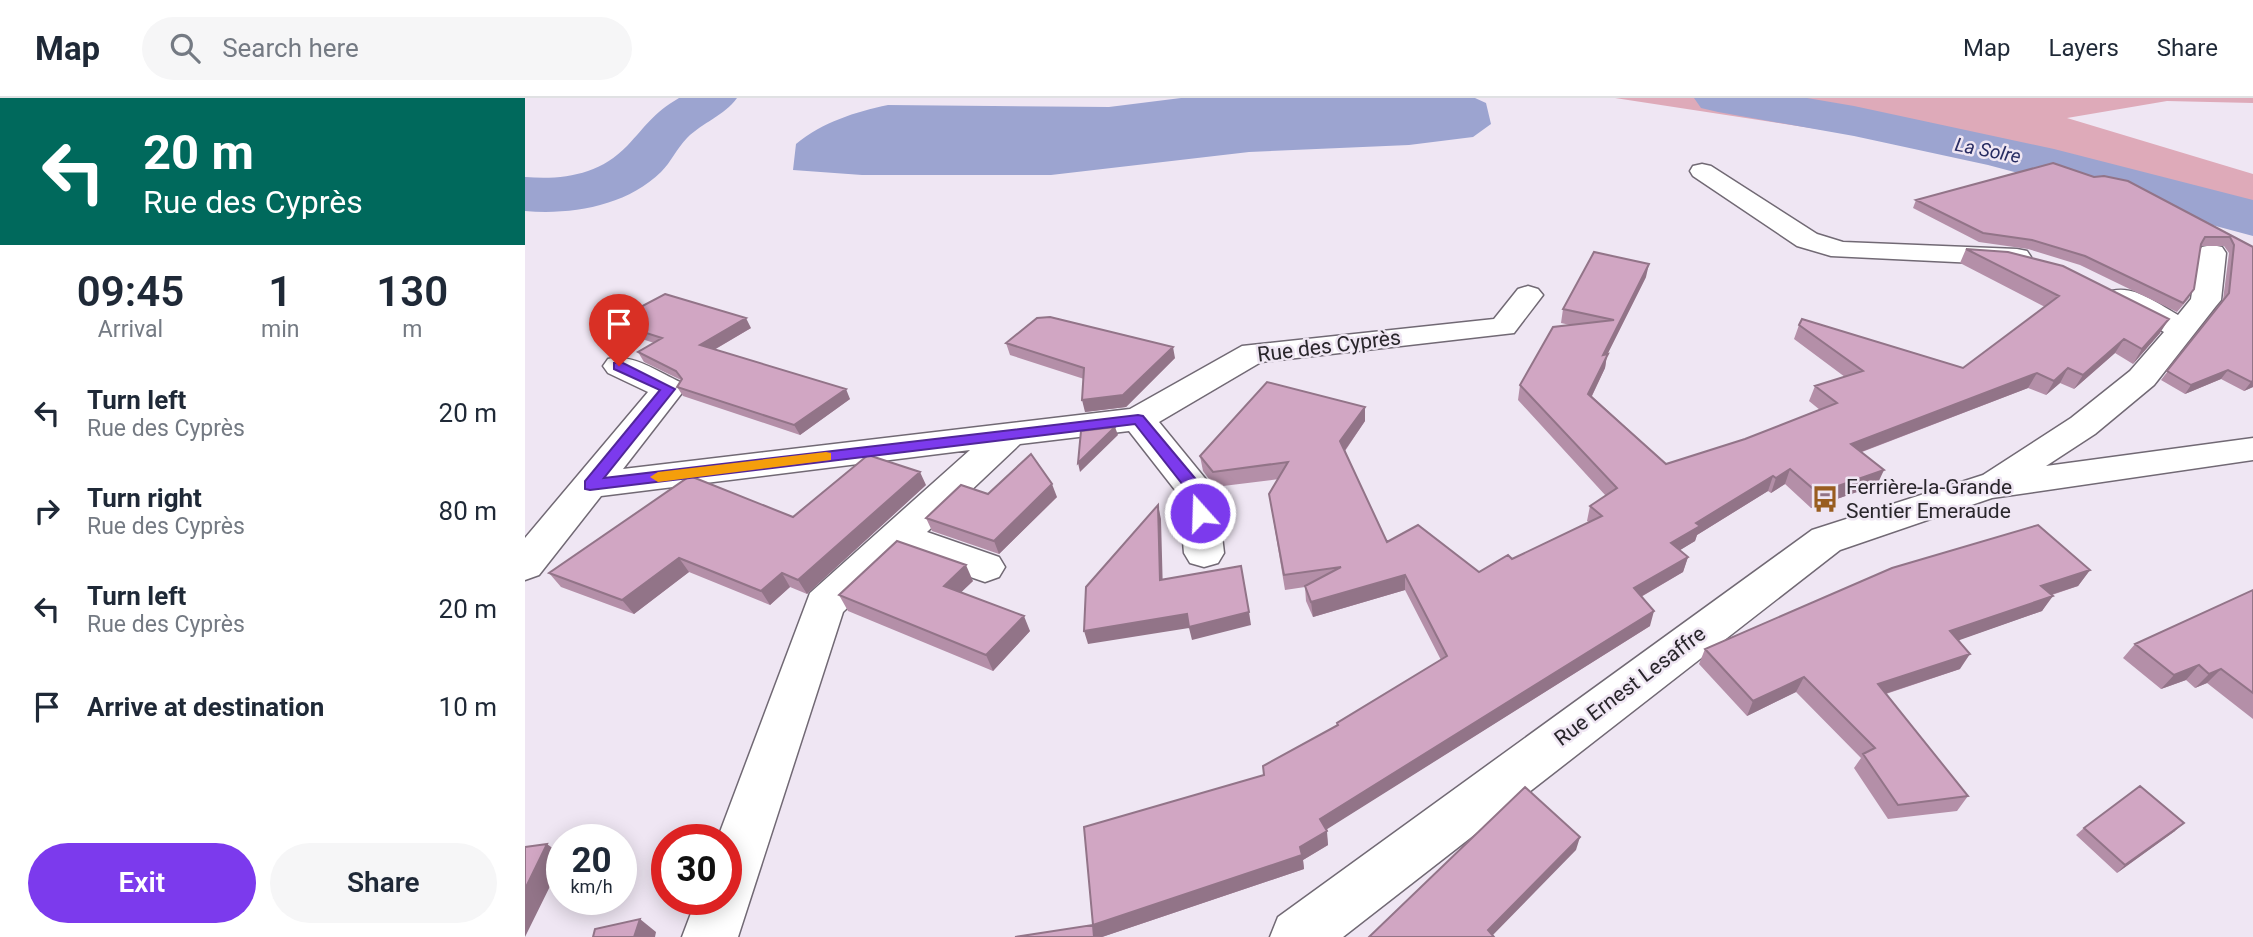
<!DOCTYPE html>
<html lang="en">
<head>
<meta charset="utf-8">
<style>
	body { margin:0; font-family:Roboto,sans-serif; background:#f6f6f7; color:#1f2937; height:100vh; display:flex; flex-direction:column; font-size:26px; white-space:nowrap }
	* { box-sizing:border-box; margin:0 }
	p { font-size:23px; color:#747a83 }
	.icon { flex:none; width:38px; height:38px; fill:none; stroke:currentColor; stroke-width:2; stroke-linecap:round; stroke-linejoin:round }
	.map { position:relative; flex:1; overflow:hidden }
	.drawer { display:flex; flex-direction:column; background:#fff; width:525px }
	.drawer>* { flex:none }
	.banner { background:#00695c; color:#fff; overflow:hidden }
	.speed { position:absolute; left:21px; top:726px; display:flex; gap:14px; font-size:35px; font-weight:700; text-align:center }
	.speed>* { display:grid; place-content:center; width:91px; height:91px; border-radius:50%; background:#fff; box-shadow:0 4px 18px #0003; line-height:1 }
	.speed small { font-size:18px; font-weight:400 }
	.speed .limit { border:10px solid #d22; background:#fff; color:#111 }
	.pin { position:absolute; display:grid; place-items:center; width:60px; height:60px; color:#fff; margin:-72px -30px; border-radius:50% 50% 50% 0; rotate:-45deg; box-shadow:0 0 7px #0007 }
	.pin .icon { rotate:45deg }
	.me { position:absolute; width:77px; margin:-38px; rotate:340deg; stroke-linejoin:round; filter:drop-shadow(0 0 5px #0008) }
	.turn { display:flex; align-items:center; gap:24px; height:147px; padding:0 28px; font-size:32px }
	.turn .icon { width:91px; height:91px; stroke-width:2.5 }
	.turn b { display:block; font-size:49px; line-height:60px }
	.eta { display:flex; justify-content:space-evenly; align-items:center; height:119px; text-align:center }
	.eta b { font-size:42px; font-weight:600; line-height:49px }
	.button { display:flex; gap:14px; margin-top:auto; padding:14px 28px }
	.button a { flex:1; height:80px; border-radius:42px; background:#7c3aed; color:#fff; font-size:28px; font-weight:600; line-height:80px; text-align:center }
	.button a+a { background:#f6f6f7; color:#1f2937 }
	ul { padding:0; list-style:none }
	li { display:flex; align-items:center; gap:21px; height:98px; padding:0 28px }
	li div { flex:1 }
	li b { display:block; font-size:26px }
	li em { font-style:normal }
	header { display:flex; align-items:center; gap:42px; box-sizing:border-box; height:98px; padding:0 35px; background:#fff; border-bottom:2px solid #e0e1e3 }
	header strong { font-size:33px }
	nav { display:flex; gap:38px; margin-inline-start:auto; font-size:24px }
	.search { width:490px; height:63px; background:#f6f6f7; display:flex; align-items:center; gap:18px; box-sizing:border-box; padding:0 24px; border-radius:38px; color:#747a83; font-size:26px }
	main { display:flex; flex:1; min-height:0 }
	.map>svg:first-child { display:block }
	.forest { fill:#deaab9 }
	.water { fill:#9ca4d0 }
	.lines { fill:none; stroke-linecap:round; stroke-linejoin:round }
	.river { fill:#9ca4d0; fill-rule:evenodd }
	.minor-casing { stroke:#716974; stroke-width:3 }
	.minor { fill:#fff; fill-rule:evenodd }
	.wall { fill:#b48fa8 }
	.shaded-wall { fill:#927488 }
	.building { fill:#d1a6c3; stroke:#927488; stroke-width:2 }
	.route { fill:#7c3aed; stroke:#51269a; stroke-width:2 }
	.slow { fill:#f59e0b }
	.labels { text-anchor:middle; stroke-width:5; stroke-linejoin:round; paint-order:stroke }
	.far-water-label { font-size:19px; font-style:italic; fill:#292d63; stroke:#efe6f3 }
	.street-label { font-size:21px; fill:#29262b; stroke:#efe6f3 }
	.poi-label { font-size:21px; fill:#29262b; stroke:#efe6f3; text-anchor:start }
</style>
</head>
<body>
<header>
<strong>Map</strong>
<div class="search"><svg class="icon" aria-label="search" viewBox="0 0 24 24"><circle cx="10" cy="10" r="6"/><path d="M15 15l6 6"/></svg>Search here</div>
<nav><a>Map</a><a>Layers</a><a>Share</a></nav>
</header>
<main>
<section class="drawer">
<div class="banner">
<div class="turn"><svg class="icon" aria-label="left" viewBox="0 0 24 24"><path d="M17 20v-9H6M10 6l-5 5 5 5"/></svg><div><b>20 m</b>Rue des Cyprès</div></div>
</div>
<div class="eta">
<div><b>09:45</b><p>Arrival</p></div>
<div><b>1</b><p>min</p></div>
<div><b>130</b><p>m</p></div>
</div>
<ul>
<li><svg class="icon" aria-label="left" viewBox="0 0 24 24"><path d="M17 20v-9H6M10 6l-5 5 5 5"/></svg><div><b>Turn left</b><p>Rue des Cyprès</p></div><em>20 m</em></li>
<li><svg class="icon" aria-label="right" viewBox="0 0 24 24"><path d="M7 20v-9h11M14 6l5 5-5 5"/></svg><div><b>Turn right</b><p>Rue des Cyprès</p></div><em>80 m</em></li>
<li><svg class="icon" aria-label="left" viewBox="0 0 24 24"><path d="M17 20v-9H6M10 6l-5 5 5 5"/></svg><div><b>Turn left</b><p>Rue des Cyprès</p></div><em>20 m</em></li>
<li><svg class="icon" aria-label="arrive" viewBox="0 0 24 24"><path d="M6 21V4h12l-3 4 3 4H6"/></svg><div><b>Arrive at destination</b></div><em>10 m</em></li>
</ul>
<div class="button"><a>Exit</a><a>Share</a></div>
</section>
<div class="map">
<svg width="1728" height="839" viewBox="0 0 1728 839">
	<rect width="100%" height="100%" fill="#efe6f3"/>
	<path class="forest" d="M1090,0H1728V5L1642,3L1542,20L1728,76V126L1678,106L1430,52Z"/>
	<path class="water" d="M656,0H950L961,5L966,26L948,39L884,47L724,54L526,77H337L268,72L271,46C298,24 330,14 363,7L584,9Z"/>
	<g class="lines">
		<path class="river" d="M154,0H212C199,18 178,24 162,40C152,50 146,64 136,74C101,108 47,117 0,113V79C38,82 74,77 102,48C122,27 127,16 154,0Z
			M1169,0H1282L1329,8L1529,51L1728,102V138L1463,67L1329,38L1193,14L1176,10Z"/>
		<defs>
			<path id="minor" d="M1177,66L1186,68L1292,136L1318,144L1492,151L1502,153L1506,159L1502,165L1492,167L1306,158L1272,148L1168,78L1165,73L1168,68Z
				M1687,147L1697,149L1701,155L1696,202L1691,208L1629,287L1570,336L1521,368L1728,340V362L1467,400L1315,452L818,839H745L753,819L1287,432L1458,377L1546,320L1605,273L1639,234L1587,205L1582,199L1587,193C1609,187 1633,206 1653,217L1666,201L1673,155L1677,149Z
				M1003,188L1013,191L1018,197L989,235L736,264L634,324L692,395L699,455L693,465L679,469L665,465L659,455L654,397L604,333L495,346L402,434L474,459L480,469L474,479L460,484L379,456L318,514L213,839H157L171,802H201V742H192L285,495L445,352L76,398L14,477L0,482V440L123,294L83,275L78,268L83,261C107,255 133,274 155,284L160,291L98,371L605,311L717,248L969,221L993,191Z"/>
		</defs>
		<use href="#minor" class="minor-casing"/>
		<use href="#minor" class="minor"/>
	</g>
	<path class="wall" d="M1528,65L1728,149V289L1719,293L1696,281L1660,296L1636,282L1698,202L1704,155L1699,148H1676L1664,200L1652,214L1555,167L1503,151L1454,144L1388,110L1391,102Z
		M1441,151L1635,235L1608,266L1590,255L1549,291L1535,285L1521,297L1503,290L1337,354L1352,387L1286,410L1260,386L1246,395L1243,393L1172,437L1170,443L1155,452L1163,459L1158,474L1116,499L1125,528L801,731L803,747L778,762L779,771L577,839H490L568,827L739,677L812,628V625L916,562L880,492L788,519L781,503L780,489L760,492L744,396L754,381L690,389L678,373L675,358L840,323L820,353L862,444L954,474L987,461L1064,424L1062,423L1065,408L1081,398L993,302L995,287L1045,227L1036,225L1038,211L1121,179L1082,257L1080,270L1067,298L1141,366L1220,341L1295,312L1284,303L1290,288L1320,279L1269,241L1274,227L1438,270L1520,209L1435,165Z
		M87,224L226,230L189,252L325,301L275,337L158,298L152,289L156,282L119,264L113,254L129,245L93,233Z
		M481,245L650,260L601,309L560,314L559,281L485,257Z
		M401,387L282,496L265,489L245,507L164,474L109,516L36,489L24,475Z
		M463,396L532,399L474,456L407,433L401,420Z
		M1565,472L1553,488L1527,497L1517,513L1433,542L1435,571L1361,596L1443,698L1432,713L1363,721L1329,670L1336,660L1271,594L1222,618L1174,566L1180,551Z
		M448,483L436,494L505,533L468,573L323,513L314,497Z
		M1728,492V621L1682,585L1670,590L1661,582L1636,591L1598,560L1610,546Z
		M1559,730L1650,733L1592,775L1551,737Z"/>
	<path class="shaded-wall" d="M1124,166L1121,179L1082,257L1080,270L1061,310L1063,296L1078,257Z
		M221,220L226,230L180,257L175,247Z
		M1644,221L1635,235L1608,266L1617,251Z
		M1599,241L1590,255L1549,291L1558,277Z
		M648,249L650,260L601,309L560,314L557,302Z
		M1543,270L1535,285L1521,297L1529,283Z
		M1703,272L1696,281L1660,296L1666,287Z
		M1512,275L1503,290L1320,360L1326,346Z
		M1728,283V289L1719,293L1726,284Z
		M321,291L325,301L275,337L269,327Z
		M840,309V323L816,358L815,343Z
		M590,329L593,337L555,374L553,365Z
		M1265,371L1260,386L1246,395L1251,380Z
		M1359,372L1352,387L1286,410L1293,395Z
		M395,374L401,387L282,496L273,482Z
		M1248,378L1243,393L1172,437L1170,443L1142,460L1146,445L1171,425Z
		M527,386L532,399L474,456L469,443Z
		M633,407L636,421L638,496L635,482Z
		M1163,459L1158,474L1105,505L1109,490Z
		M154,460L164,474L109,516L97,502Z
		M441,467L448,483L427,503L419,488Z
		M1565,472L1553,488L1506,503L1516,488Z
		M257,475L265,489L245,507L236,493Z
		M880,477V492L788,519L786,504Z
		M1528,498L1517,513L1415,549L1425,533Z
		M1129,513L1125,528L796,735L795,721Z
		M724,514L726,527L667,542L664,530L563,546L559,533L662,516Z
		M499,518L505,533L468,573L461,557Z
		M1445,556L1435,571L1344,601L1353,586Z
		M1674,567L1661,582L1636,591L1649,577Z
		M1696,571L1682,585L1670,590L1684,576Z
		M1279,579L1271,594L1222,618L1228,603Z
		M1659,725L1650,733L1592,775L1600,767Z
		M802,733L803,747L778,762L779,771L577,839H569L568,827L775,749Z
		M1055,739L1051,752L966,839L963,832Z
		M22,746L37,757V764L0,839V791Z
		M115,821L131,834L130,839H109Z"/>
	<path class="building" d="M1528,65L1569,79L1579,78L1603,83L1728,149V283L1726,284L1703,272L1666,287L1642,273L1704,195L1709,147L1705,139H1680L1676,146L1669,191L1658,205L1560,158L1507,142L1458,135L1391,102Z
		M1441,151L1483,154L1538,168L1644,221L1617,251L1599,241L1558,277L1543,270L1529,283L1512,275L1326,346L1359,372L1293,395L1265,371L1251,380L1248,378L1171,425L1175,428L1146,445L1163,459L1109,490L1129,513L795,721L802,733L775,749L777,757L568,827L569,839H490L568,827L559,729L739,677L738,668L813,627L812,625L922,558L880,477L786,504L780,488L816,469L759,477L744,396L763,364L688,374L675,358L742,284L840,309L815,343L862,444L893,427L954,474L983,457L987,461L1077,418L1065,408L1092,390L995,287L1028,229L1089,222L1038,211L1069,154L1124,166L1078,257L1083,256L1063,296L1141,366L1220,341L1312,305L1290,288L1338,273L1274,227L1277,221L1438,270L1534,198Z
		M140,196L221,220L175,247L321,291L269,327L152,289L157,281L151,273L113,254L137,240L87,224Z
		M525,219L648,249L598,297L557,302L559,270L481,245L512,220Z
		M590,329L553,365L556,333Z
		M506,356L527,386L469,443L401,420L436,387L463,396Z
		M343,357L395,374L273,482L257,475L236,493L154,460L97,502L24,475L165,378L268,419Z
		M633,407L635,482L716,468L724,514L664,529L662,516L559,533L561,489Z
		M1513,427L1565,472L1516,488L1528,498L1425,533L1445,556L1353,586L1443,698L1373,707L1338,656L1350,650L1279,579L1228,603L1180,551L1367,470Z
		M372,443L441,467L419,488L499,518L461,557L314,497Z
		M1728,492V595L1696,571L1684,576L1674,567L1649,577L1610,546Z
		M1615,688L1659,725L1600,767L1559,730Z
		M1000,689L1055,739L963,832L969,839H844Z
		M22,746L0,791V749Z
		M115,821L109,839H68L70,831Z"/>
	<path class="route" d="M89,265H98L150,291L79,380L613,317L618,318L679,391L683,415L675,420L670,419L665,396L610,326L65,392L60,391V383L135,292L89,271Z"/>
	<path class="slow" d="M301,354L306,355V362L133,384L125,379L133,374Z"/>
	<defs>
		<symbol id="bus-bare" viewBox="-9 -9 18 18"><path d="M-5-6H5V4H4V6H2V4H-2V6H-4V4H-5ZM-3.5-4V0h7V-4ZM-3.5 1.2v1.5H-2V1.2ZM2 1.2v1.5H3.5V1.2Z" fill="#995d20" stroke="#efe6f3" stroke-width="2.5" paint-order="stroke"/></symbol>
	</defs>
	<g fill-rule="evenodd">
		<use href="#bus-bare" x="1281" y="382" width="38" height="38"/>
	</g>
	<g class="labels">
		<g class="far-water-label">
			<text transform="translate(1463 52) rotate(11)" y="7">La Solre</text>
		</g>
		<g class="street-label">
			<text transform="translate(804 248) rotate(-7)" y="7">Rue des Cyprès</text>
			<text transform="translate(1105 588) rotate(-37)" y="7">Rue Ernest Lesaffre</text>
		</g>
		<g class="poi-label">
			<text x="1321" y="396">Ferrière-la-Grande<tspan x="1321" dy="24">Sentier Emeraude</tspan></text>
		</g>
	</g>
</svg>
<div class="speed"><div>20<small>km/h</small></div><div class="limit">30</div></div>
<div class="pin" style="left:94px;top:268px;background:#d93025"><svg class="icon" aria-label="arrive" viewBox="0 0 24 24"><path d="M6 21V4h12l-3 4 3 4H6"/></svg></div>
<svg class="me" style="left:675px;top:415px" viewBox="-20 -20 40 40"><circle r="17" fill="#7c3aed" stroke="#fff" stroke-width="3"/><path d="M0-11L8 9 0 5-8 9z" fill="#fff"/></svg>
</div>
</main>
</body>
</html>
